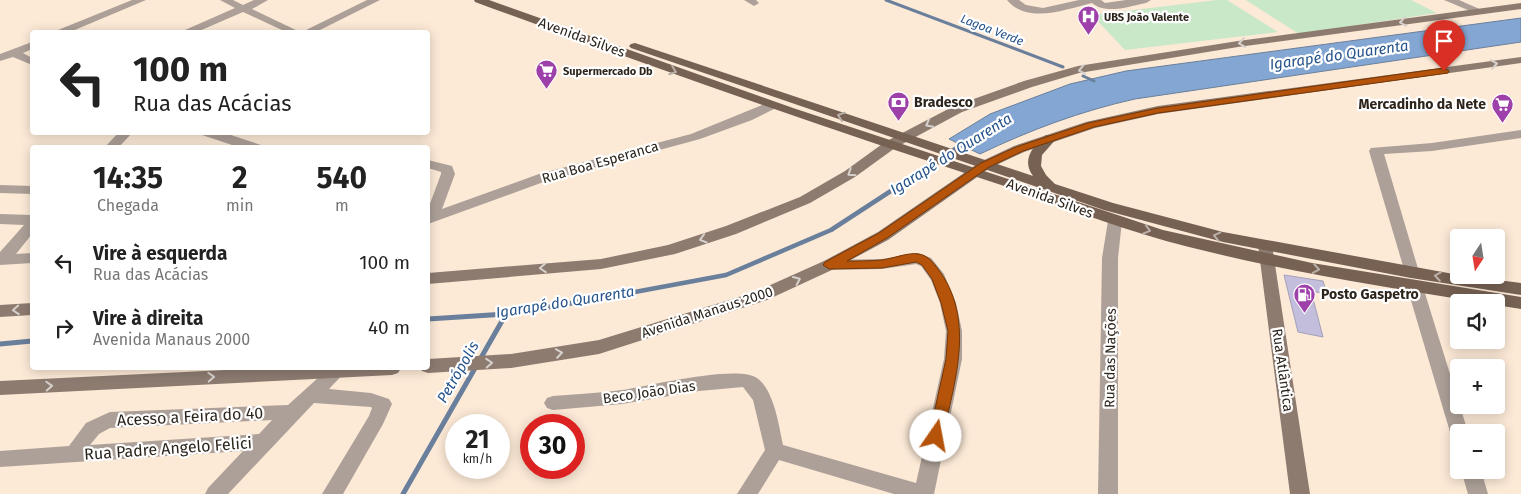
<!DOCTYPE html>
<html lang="pt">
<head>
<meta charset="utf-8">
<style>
	body { margin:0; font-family:"Fira Sans",sans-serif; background:#f6f6f6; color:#222; height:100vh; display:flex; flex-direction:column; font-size:19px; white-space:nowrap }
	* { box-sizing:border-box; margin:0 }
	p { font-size:16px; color:#767676 }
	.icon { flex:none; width:28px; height:28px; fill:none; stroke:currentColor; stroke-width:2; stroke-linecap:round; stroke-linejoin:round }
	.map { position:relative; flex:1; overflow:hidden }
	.drawer { position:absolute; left:30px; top:145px; width:400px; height:225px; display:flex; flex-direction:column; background:#fff; border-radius:5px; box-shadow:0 2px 12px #0003 }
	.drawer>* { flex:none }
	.hud { position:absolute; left:30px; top:30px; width:400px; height:105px; border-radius:5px; box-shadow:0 2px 12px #0003; background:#fff; color:#222; overflow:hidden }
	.needle { width:32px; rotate:192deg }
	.controls { position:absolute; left:1450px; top:229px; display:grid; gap:10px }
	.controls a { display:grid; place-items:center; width:55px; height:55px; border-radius:5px; background:#fff; box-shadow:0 2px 12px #0003; font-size:25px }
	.speed { position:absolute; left:445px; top:414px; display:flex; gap:10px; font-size:25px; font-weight:700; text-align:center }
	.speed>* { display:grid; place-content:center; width:65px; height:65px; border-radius:50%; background:#fff; box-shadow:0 2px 12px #0003; line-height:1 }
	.speed small { font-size:12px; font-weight:400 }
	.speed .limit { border:8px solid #d22; background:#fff; color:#111 }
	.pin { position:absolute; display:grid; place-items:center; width:42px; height:42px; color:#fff; margin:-51px -21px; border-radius:50% 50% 50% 0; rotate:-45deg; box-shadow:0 0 5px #0007 }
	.pin .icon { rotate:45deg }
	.me { position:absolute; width:55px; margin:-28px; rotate:12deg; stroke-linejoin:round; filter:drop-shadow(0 0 4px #0008) }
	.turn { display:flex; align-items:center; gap:18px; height:105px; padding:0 20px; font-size:22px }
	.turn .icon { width:65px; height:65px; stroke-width:2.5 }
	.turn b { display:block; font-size:35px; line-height:42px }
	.eta { display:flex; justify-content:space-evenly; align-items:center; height:85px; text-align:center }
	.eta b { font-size:30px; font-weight:700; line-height:35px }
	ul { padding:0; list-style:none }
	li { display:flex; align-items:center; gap:15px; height:65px; padding:0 20px }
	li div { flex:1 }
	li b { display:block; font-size:19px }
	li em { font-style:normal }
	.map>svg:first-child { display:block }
	.green { fill:#c9e8c8 }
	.water { fill:#84a6d2; stroke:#6a7f9b }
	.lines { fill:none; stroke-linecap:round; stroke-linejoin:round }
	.stream-far2 { stroke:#6a7f9b; stroke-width:3 }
	.stream-far1 { stroke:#6a7f9b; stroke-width:4.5 }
	.stream { stroke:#6a7f9b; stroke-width:5 }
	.building { fill:#c2bedb; stroke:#a4a0bc }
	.street { fill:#aca098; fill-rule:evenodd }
	.secondary { fill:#8d7b70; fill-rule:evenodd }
	.primary { fill:#766153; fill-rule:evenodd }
	.oneway { stroke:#d7d1cd }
	.oneway2 { stroke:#bab0a9 }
	.route { fill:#b45309; stroke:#753606 }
	.labels { text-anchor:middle; stroke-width:4.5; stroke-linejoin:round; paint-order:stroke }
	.far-poi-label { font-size:11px; font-weight:bold; fill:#2d251c; stroke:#fff; text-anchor:start }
	.far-water-label { font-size:12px; font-style:italic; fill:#26548b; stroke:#fff }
	.street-label { font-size:14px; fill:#2d251c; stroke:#fff }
	.poi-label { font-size:14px; font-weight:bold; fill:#2d251c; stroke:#fff; text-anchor:start }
	.water-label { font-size:15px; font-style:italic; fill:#26548b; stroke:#fff }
	.near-street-label { font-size:16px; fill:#2d251c; stroke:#fff }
</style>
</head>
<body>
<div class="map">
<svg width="1521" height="494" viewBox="0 0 1521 494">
	<rect width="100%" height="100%" fill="#fce9d6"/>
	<path class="green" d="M1217,0H1227L1278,32L1125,50L1092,15Z
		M1246,0H1411L1437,13L1299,34Z"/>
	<path class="water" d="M1521,18V42L1135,99C1081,111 1030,130 980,154L949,139L990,114L1070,84L1126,71Z"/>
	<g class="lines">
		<path class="stream-far2" d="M886,0L1063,67
			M1083,76L1094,81"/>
		<path class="stream-far1" d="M624,294L726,275L831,230L966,142"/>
		<path class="stream" d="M428,319L506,314L631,293
			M0,344L32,341
			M403,494L506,314"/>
	</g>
	<path class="building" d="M1284,275L1323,281L1327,294L1311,291L1323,337L1298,332Z"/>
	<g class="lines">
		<path class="street" d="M132,0H146L70,32H56L58,30Z
			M220,0H233L243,5L254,0H268L252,9L300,32H286L243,12L197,32H184L185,30L235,8Z
			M367,0H380L316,32H302Z
			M744,0H756L759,3L754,6Z
			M1007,0H1019L1026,5L1043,8L1079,0H1101L1105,3L1126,0H1151L1146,3C1130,6 1106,15 1092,3C1066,9 1028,25 1007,0Z
			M1444,0H1459L1484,11L1479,14L1475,13Z
			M32,42V49L23,53L32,58V65L13,57L0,61V54Z
			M772,101L778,105L776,108L752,120L700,139L549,180L428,224V209L441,174V172L428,168V160L452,166L455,174L442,209L539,174L691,134Z
			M1521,130V138L1432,151L1384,154L1419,272L1416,276L1411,278L1406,276L1369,151L1371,148L1432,143Z
			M119,132H133L118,148H104Z
			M201,132H222L261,145L262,148H241L202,135Z
			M0,185L32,186V194L0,193Z
			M0,214L32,215V234L16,254L32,253V263L0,265V252L24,225L0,224Z
			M1115,216L1120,218L1122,221L1118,258V494H1098L1102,258L1108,221L1110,218Z
			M917,253L931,258L944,274L956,303L962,331V359L934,494H894L779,460L758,494H737L765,450L753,400L743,387L699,391L622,404L553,410L547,408L544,403L547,398L553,396C576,394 599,393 622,390C648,386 738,364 757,378C774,390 779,426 783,445L916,483L944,359L946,331L940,303L931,280L921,266L916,264L882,269L829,270L824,269L821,265L824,261L829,260L882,259Z
			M1415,281L1421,283L1423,287L1468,432H1459V440L1452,438L1450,432L1407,287L1409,283Z
			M329,368H344L346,371L329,389L371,393L389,399L392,404L383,424L343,494H322L369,416L372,408L371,407L314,403L228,494H205L208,488L243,451L0,467V451L69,446L86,423L110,412L288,405ZM272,420L259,434L90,445L99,434L110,428Z
			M1461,470H1481L1488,494H1468Z"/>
		<path class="secondary" d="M1521,3V9L1238,47L1079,73L1032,87L962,112L895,148L855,177L810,203L736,234L675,254L601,269L428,284V273L601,259L668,245L726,226L800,197L845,171L885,142L954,106L1024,81L1078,66L1238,41Z
			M1521,57V63L1158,114L1095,128L1024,152L990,168L888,240L834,269L767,300L599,354L511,368L428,373L422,371L420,368H428V359L511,354L599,340L755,292L824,261L878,232L980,162L1014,146L1086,122L1158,106Z
			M1265,240L1270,241L1272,245L1310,494H1290L1258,245L1260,241Z
			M32,303V315L0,317V305Z
			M265,368H401L398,373L392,375L0,395V381Z"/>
		<path class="primary" d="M474,0H489L793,108L1163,230L1312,263L1521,297V309L1496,305V302H1479C1382,287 1284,271 1189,247C1121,230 1056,203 989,181C816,125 646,65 475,2Z
			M635,43L1033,176C1021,160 1033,146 1046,135H1056L1057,138L1042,155L1041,166L1046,175L1055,184L1113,203L1223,232L1459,275L1521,283V295L1411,278L1223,242L1104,210L631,48L629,46L631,44Z"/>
	</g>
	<defs><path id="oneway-chevron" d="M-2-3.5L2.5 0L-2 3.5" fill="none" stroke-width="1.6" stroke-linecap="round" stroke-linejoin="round" transform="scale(1.25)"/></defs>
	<g class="oneway">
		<use href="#oneway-chevron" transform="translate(1403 22) rotate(172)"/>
		<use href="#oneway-chevron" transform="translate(1242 43) rotate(172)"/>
		<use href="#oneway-chevron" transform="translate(1494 64) rotate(-8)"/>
		<use href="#oneway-chevron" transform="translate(1082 70) rotate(168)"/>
		<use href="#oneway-chevron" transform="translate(929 124) rotate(152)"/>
		<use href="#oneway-chevron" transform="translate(851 173) rotate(147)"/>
		<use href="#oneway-chevron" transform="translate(703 239) rotate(163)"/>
		<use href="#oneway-chevron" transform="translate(543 268) rotate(176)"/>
		<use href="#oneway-chevron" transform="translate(797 280) rotate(-25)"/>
		<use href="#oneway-chevron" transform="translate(16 310) rotate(176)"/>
		<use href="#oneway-chevron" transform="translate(559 353) rotate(-9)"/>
		<use href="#oneway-chevron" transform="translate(489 363) rotate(-4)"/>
		<use href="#oneway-chevron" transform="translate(211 377) rotate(-3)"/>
		<use href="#oneway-chevron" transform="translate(49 386) rotate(-3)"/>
	</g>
	<g class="oneway2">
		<use href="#oneway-chevron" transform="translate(673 71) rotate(20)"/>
		<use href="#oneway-chevron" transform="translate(841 116) rotate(-161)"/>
		<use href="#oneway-chevron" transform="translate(1147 230) rotate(16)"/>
		<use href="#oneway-chevron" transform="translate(1217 236) rotate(-167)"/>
		<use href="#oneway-chevron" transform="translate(1316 269) rotate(10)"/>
		<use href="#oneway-chevron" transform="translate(1438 276) rotate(-171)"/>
	</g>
	<path class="route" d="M1444,68L1449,71L1448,73L1158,113L1094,127L1023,151L989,167L887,238L847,261C858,261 870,261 881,260C893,259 907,252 919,254C930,256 935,265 941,273C975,323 954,383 943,436L941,440L936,442L931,440L929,436L946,359L948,331L941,303L932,279L922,265L916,262L882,268L829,269L823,265L825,262L879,233L981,163L1016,147L1088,123L1158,108Z"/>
	<defs>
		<symbol id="hospital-pin" viewBox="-11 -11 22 30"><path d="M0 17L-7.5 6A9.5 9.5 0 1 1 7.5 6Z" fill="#9e40aa" stroke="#fff"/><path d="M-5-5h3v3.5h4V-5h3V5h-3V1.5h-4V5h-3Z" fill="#fff"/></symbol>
		<symbol id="supermarket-pin" viewBox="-11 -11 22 30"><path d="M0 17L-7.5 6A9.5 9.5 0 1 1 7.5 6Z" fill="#9e40aa" stroke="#fff"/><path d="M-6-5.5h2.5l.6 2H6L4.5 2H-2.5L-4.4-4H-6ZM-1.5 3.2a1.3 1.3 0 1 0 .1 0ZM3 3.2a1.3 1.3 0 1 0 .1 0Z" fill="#fff"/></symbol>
		<symbol id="bank-pin" viewBox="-11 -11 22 30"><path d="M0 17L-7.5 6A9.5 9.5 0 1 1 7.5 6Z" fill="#9e40aa" stroke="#fff"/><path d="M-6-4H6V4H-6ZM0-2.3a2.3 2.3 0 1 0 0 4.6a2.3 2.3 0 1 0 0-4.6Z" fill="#fff"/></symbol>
		<symbol id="fuel-pin" viewBox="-11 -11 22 30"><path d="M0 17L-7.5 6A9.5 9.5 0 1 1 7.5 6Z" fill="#9e40aa" stroke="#fff"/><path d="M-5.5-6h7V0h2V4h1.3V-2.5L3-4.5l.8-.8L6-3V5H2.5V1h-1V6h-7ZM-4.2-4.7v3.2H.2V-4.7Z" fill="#fff"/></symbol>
	</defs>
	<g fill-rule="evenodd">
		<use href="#hospital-pin" x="1076" y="4" width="25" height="34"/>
		<use href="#supermarket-pin" x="534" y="58" width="25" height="34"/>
		<use href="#bank-pin" x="886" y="90" width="25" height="34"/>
		<use href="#supermarket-pin" x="1490" y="92" width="25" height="34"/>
		<use href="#fuel-pin" x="1292" y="282" width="25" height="34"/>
	</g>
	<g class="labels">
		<g class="far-poi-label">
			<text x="1104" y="21">UBS João Valente</text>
			<text x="563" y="75">Supermercado Db</text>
		</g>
		<g class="far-water-label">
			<text transform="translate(992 30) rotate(21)" y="4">Lagoa Verde</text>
		</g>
		<g class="street-label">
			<text transform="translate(582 37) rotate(20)" y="5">Avenida Silves</text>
			<text transform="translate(600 162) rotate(-16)" y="5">Rua Boa Esperanca</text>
			<text transform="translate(1050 198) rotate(20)" y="5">Avenida Silves</text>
			<text transform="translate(707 312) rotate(-18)" y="5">Avenida Manaus 2000</text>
			<text transform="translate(1110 358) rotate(-89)" y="5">Rua das Nações</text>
			<text transform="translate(1283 370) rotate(82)" y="5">Rua Atlântica</text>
			<text transform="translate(649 392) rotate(-8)" y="5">Beco João Dias</text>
		</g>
		<g class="poi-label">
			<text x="914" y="107">Bradesco</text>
			<text x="1486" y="109" text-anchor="end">Mercadinho da Nete</text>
			<text x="1321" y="299">Posto Gaspetro</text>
		</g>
		<g class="water-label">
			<text transform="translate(1339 55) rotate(-8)" y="5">Igarapé do Quarenta</text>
			<text transform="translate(951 154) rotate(-32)" y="5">Igarapé do Quarenta</text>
			<text transform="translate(565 302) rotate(-9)" y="5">Igarapé do Quarenta</text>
			<text transform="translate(458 372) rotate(-60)" y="5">Petrópolis</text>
		</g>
		<g class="near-street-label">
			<text transform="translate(190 416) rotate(-3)" y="6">Acesso a Feira do 40</text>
			<text transform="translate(168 448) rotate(-4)" y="6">Rua Padre Angelo Felici</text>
		</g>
	</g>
</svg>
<div class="controls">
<a><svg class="needle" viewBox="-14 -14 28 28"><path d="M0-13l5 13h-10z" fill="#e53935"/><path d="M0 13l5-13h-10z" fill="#767676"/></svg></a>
<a><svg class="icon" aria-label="sound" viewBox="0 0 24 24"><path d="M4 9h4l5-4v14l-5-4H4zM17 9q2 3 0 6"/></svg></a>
<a>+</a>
<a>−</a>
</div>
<div class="speed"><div>21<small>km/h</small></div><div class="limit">30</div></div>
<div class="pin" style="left:1444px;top:71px;background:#d93025"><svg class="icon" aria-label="arrive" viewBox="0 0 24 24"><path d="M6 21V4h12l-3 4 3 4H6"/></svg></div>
<svg class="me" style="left:936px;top:436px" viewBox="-20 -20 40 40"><circle r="19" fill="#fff"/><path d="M0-13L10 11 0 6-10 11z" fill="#b45309"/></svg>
<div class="hud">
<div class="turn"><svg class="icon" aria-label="left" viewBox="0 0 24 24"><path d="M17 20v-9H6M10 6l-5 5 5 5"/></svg><div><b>100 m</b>Rua das Acácias</div></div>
</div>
<section class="drawer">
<div class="eta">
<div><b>14:35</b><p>Chegada</p></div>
<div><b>2</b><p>min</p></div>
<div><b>540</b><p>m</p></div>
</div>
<ul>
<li><svg class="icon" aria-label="left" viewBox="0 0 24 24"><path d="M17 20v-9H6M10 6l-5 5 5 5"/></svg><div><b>Vire à esquerda</b><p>Rua das Acácias</p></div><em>100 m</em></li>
<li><svg class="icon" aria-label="right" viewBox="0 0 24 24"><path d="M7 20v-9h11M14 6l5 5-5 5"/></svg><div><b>Vire à direita</b><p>Avenida Manaus 2000</p></div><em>40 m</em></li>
</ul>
</section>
</div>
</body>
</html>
